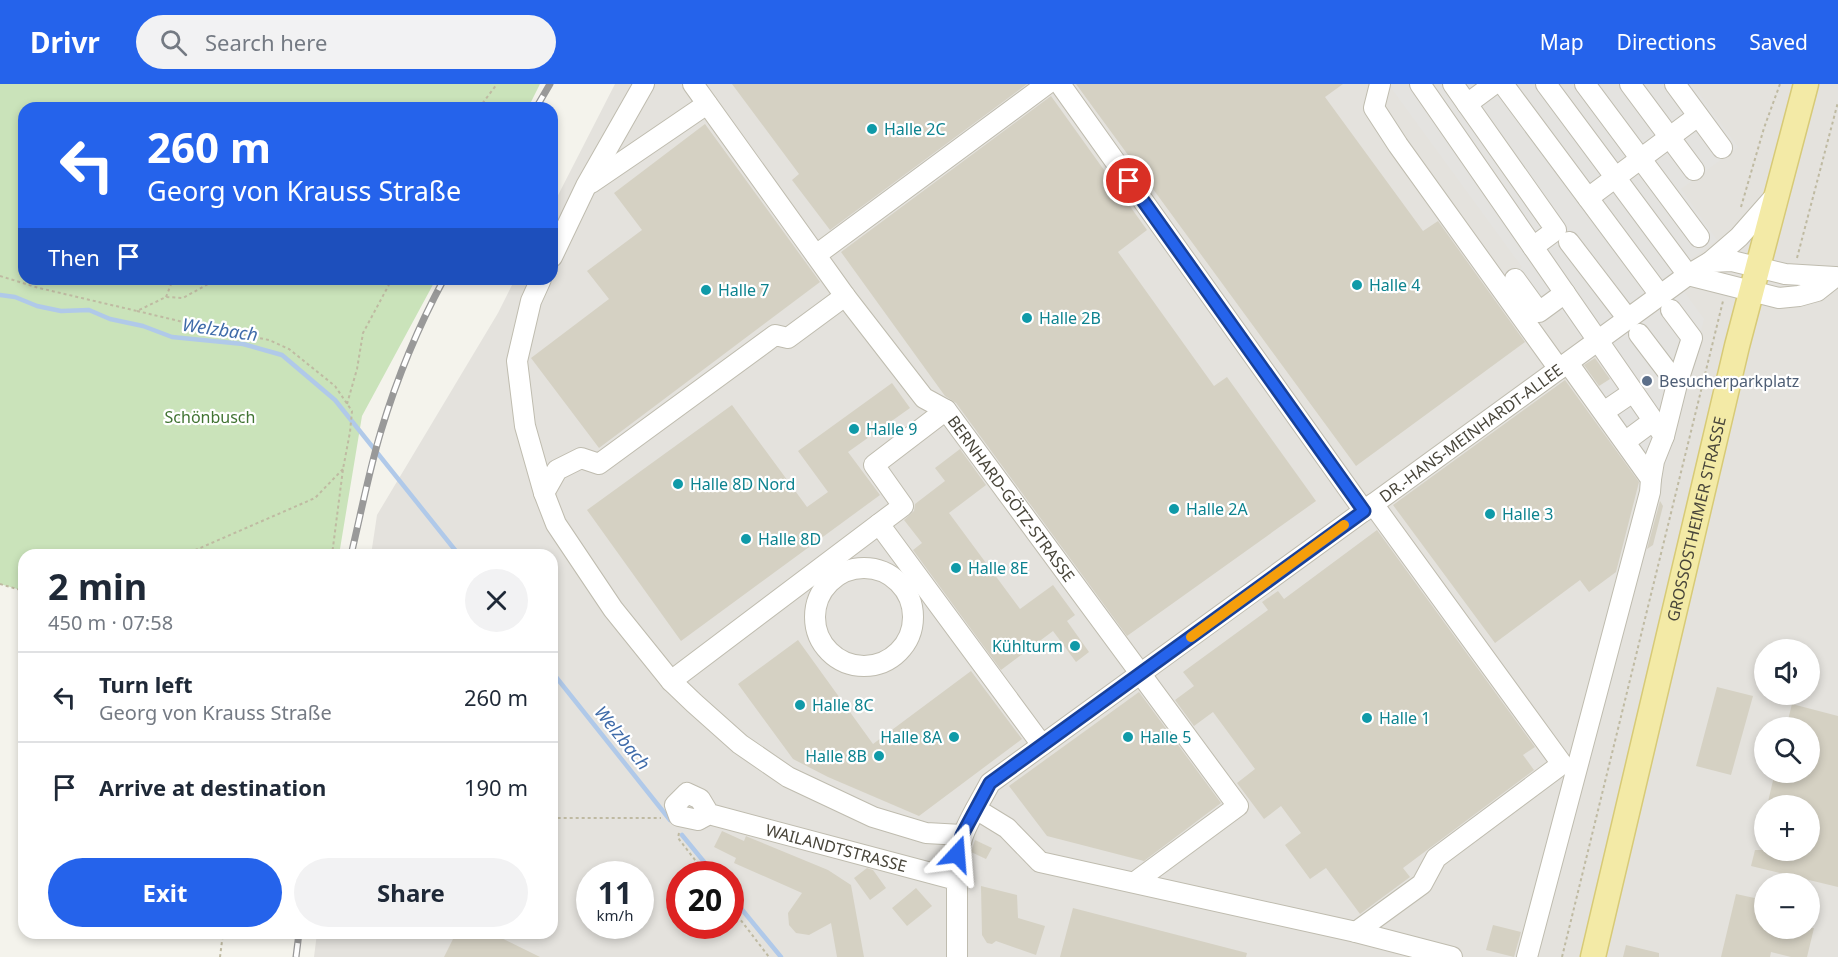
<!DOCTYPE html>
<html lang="en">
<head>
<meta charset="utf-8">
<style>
	body { margin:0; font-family:"Noto Sans",sans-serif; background:#f2f2f3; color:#1f2937; height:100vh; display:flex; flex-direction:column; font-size:22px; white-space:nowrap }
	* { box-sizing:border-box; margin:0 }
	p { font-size:20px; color:#747a83 }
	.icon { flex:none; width:33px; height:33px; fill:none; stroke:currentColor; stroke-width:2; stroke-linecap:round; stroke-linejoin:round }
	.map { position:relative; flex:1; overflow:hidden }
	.panel { position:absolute; left:18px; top:465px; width:540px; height:390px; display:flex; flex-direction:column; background:#fff; border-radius:18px; box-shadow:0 3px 9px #0003 }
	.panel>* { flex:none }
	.hud { position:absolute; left:18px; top:18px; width:540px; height:183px; border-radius:18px; box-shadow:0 3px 9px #0003; background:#2563eb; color:#fff; overflow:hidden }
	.controls { position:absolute; left:1754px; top:555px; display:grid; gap:12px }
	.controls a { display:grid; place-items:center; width:66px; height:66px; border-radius:50%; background:#fff; box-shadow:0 3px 9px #0003; font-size:30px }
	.speed { position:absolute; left:576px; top:777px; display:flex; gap:12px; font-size:30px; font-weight:700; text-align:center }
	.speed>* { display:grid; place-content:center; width:78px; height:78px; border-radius:50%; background:#fff; box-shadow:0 3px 9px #0003; line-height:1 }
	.speed small { font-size:15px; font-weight:400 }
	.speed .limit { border:9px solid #d22; background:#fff; color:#111 }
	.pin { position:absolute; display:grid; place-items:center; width:51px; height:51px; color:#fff; margin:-26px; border:3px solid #fff; border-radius:50%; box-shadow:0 2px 6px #0007 }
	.me { position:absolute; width:66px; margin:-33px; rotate:19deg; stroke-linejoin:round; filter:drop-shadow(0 0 4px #0008) }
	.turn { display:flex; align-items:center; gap:21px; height:126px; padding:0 30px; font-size:27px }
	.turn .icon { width:78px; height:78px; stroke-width:2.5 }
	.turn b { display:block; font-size:42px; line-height:51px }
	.then { display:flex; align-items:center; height:57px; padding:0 30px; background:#0003; gap:12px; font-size:22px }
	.round { display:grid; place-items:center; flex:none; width:63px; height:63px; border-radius:32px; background:#f2f2f3 }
	.headline { display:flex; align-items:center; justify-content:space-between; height:102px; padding:0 30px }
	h1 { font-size:36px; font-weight:700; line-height:45px }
	.button { display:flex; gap:12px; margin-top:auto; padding:12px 30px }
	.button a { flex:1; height:69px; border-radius:36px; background:#2563eb; color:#fff; font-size:24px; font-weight:700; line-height:69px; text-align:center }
	.button a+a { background:#f2f2f3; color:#1f2937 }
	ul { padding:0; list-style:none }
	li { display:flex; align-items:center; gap:18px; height:90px; padding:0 30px; border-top:2px solid #e0e1e3 }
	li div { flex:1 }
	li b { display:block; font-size:22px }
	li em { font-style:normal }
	header { display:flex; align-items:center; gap:36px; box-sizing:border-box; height:84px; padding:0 30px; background:#2563eb; color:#fff }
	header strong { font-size:28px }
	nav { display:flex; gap:33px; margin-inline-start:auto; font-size:21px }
	.search { width:420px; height:54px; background:#f2f2f3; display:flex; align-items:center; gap:15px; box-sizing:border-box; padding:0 21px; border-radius:33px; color:#747a83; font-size:22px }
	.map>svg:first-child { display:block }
	.industrial { fill:#e4e2dd; fill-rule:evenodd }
	.green { fill:#cae3ba }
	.parking { fill:#e4e3e0 }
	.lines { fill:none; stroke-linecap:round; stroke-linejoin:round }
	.stream { stroke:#b0c9e9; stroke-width:4.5 }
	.building { fill:#d5d1c3 }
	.minor-casing { stroke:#bfbcaf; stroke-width:22 }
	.major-casing { stroke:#d7ca77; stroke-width:27 }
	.path { stroke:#bfbaa2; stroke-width:2; stroke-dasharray:3 3; stroke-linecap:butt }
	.minor { stroke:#fff; stroke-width:20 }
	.major { stroke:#f3eaa6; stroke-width:24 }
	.rail-casing { stroke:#999; stroke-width:7 }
	.rail { stroke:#fff; stroke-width:4.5; stroke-dasharray:14; stroke-linecap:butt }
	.route-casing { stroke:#184099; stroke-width:15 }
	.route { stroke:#2563eb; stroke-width:10 }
	.slow { stroke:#f59e0b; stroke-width:10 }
	.culture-dot { fill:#0f9aa8; stroke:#fff; stroke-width:2 }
	.service-dot { fill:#5c6f8a; stroke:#fff; stroke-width:2 }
	.labels { text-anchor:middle; stroke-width:4.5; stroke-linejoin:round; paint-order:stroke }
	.culture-label { font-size:16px; fill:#0d838f; stroke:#fff; text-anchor:start }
	.service-label { font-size:16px; fill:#4e5e75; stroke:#fff; text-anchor:start }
	.park-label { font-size:16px; fill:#417433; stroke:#fff }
	.street-label { font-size:16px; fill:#48453a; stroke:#fff }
	.water-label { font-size:18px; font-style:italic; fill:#3f6ba9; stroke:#fff }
</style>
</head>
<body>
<header>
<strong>Drivr</strong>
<div class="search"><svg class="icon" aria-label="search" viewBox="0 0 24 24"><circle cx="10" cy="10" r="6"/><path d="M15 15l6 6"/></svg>Search here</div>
<nav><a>Map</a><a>Directions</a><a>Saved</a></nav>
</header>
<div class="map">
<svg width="1838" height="873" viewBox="0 0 1838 873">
	<rect width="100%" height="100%" fill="#f4f3ec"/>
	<path class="industrial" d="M615,0H1838V873H314L317,849H552V471H371L377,431L498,229L515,195H552V123ZM1764,566H1809V610H1764ZM1764,644H1809V688H1764ZM1764,722H1809V766H1764ZM590,790H640V842H590ZM680,790H730V842H680ZM1764,800H1809V844H1764Z"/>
	<path class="green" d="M0,0H540L528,24H24V195H436L362,332L339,471H24V507L0,500Z"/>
	<path class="parking" d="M1390,0H1692L1738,63L1681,105L1717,156L1592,248L1581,254L1558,223L1539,237L1508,194L1522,183L1389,1Z
		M1683,206L1704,235L1667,381L1656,372L1640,376L1591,308L1616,290L1600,268Z"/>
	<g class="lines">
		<path class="stream" d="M0,211L15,213L37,222L61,227L89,226L110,235L143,242L172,253L243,260L282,271L335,316L459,471
			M552,588L670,736
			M682,751L714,790
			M730,811L781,873"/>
	</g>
	<path class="building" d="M732,0H1027L830,146L792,96L799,90Z
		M1076,0H1343L1325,13L1423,147L1438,137L1525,258L1356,382Z
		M1051,12L1147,146L1118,168L1214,302L1227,293L1316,417L1127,552L956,319L945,312L841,168Z
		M705,40L820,198L599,364L531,274L609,215L587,187L642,146L614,109Z
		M1595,274L1610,295L1599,302L1584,281Z
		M1565,296L1639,398L1616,488L1589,508L1580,496L1495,559L1393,421Z
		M892,299L910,324L848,368L880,411L681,557L587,426L732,321L807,423L828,408L798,367Z
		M960,365L986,401L949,429L1020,525L1053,501L1075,531L1067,537L1089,568L1076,578L1053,547L1001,586L913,466L922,459L904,436L914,427L915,420L945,397L935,384Z
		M1660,417L1663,422L1653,461L1647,465Z
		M1377,446L1535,663L1523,671L1534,686L1403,784L1410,793L1360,830L1326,784L1310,795L1285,761L1301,749L1281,722L1264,735L1237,699L1255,685L1213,628L1194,642L1175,616L1194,602L1183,588L1268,526L1262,518L1278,507L1284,515Z
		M798,556L873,660L971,587L1022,655L919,732L828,693L793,675L738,600Z
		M1717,603L1753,612L1731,691L1696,682Z
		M1139,608L1221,719L1144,777L1047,752L1009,702Z
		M1792,620L1838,632V803L1751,782L1755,766H1809V722H1767L1775,688H1809V644H1786Z
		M722,747L744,757L746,752L748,753L828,786L851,801L864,873H837L831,839L809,851L796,849L789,841L788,829L802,809L734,779L736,774L714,763Z
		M975,756L992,764L986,775L971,768Z
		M867,784L873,786L886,804L870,816L854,794Z
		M981,802L1017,811L1018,834L1045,842L1036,871L996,857L992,860L987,859L982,851Z
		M916,804L932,822L907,842L892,824Z
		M1736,810L1764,816V844H1814L1807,873H1791L1771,868L1770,873H1721Z
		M1073,824L1247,869L1246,873H1060Z
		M1493,841L1521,848L1514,873L1486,866Z
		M456,849H491L540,873H444Z
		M1626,861L1659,869V873H1623Z"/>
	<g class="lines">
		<defs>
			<g id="minor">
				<path id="s1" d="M693,0L845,212L924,314L946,326L1238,722L1135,798"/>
				<path d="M1060,0L1364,427"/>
				<path d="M1380,0L1374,24L1398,61L1559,285"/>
				<path d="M1420,0L1664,352L1654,377L1651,395"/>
				<path d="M1453,0L1467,20L1494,0"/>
				<path d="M1503,0L1660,211"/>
				<path d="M1546,0L1688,191"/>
				<path d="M1585,0L1699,153"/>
				<path d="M1630,0L1694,86"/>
				<path d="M1675,0L1722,64"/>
				<path d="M1467,20L1556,146L1533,163"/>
				<path d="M591,99L707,20"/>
				<path d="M1588,114L1698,32"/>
				<path d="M1569,158L1628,235"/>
				<path d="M816,171L1047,0"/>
				<path d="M552,173L586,102L644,0"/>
				<path d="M1710,178L1739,153L1776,111"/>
				<path d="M1688,191L1779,214L1799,212L1817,207L1835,193"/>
				<path d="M541,195L531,217L517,277L525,342L544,409L556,440L613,525L671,597L694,619L740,660L788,693L873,733L926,749L962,751"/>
				<path d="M1515,195L1539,228L1565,209"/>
				<path d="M1639,250L1677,300"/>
				<path d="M946,326L874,381L903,422L879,440L1042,661"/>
				<path d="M1605,327L1633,308"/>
				<path d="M1664,352L1677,300L1692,254L1671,226"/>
				<path d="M1626,357L1653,337"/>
				<path d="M544,409L557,386L581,374L599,380L775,251L788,254L845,212"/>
				<circle cx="864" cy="533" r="49"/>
				<path d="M671,597L879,440"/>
				<path d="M976,725L1007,744L1040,778L1356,848L1452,873"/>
				<path id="s2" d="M709,730L700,715L687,709L675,721L679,732L698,736L709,730L957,796V873"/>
				<path id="s3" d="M957,796C955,753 971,735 990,699L1688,191L1710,178L1732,177L1785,190L1835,193"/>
				<path d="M1356,848L1422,800L1436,774L1562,680L1373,420"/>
				<path d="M1527,873L1650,408L1651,395L1568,279"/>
			</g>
			<g id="major">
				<path id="s4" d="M1593,873L1737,262L1806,0"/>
			</g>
		</defs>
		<use href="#minor" class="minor-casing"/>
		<use href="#major" class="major-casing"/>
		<path class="path" d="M479,24L497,0
			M1741,123L1764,44L1780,0
			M1797,174L1838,18
			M0,192L39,204L137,227L166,213L183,214L217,195
			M166,213L173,195
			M137,227L200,242L269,256L289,265L335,302L352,327L350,348L343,385L332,471
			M347,320L357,285L363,249L392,195
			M184,471L315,414L343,385
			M0,500L24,507
			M552,732L558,734H661
			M679,749L678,754L706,790
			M730,822L769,873
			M220,873L223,849
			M1562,873L1723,217"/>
		<use href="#minor" class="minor"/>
		<use href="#major" class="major"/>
		<defs>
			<path id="rail" d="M536,24L550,0
				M351,471C361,429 369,387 381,347C397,294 418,243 444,195
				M296,873L299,849"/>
		</defs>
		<use href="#rail" class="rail-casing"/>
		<use href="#rail" class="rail"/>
	</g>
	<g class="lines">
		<defs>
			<path id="route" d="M957,770L962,751L990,699L1364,427L1129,97"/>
		</defs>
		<use href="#route" class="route-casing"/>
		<use href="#route" class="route"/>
		<path class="slow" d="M1191,553L1344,441"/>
	</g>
	<g class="culture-dot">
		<circle cx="872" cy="45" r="6"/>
		<circle cx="1357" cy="201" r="6"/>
		<circle cx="706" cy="206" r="6"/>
		<circle cx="1027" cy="234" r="6"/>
		<circle cx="854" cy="345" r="6"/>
		<circle cx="678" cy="400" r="6"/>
		<circle cx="1174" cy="425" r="6"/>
		<circle cx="1490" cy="430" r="6"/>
		<circle cx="746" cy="455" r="6"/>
		<circle cx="956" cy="484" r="6"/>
		<circle cx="1075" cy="562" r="6"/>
		<circle cx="800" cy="621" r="6"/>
		<circle cx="1367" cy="634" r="6"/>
		<circle cx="954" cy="653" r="6"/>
		<circle cx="1128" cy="653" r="6"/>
		<circle cx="879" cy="672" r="6"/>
	</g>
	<circle class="service-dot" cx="1647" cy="297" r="6"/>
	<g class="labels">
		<g class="culture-label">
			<text x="884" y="51">Halle 2C</text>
			<text x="1369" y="207">Halle 4</text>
			<text x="718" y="212">Halle 7</text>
			<text x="1039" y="240">Halle 2B</text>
			<text x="866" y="351">Halle 9</text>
			<text x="690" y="406">Halle 8D Nord</text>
			<text x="1186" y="431">Halle 2A</text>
			<text x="1502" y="436">Halle 3</text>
			<text x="758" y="461">Halle 8D</text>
			<text x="968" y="490">Halle 8E</text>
			<text x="1063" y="568" text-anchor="end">Kühlturm</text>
			<text x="812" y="627">Halle 8C</text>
			<text x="1379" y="640">Halle 1</text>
			<text x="942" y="659" text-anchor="end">Halle 8A</text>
			<text x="1140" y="659">Halle 5</text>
			<text x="867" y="678" text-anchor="end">Halle 8B</text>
		</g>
		<g class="service-label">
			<text x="1659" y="303">Besucherparkplatz</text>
		</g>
		<g class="park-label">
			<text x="210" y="339">Schönbusch</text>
		</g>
		<g class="street-label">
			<text dy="6" stroke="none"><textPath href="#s3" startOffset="699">DR.-HANS-MEINHARDT-ALLEE</textPath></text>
			<text dy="6" stroke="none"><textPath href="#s1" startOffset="525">BERNHARD-GÖTZ-STRASSE</textPath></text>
			<text dy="6" stroke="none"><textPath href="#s4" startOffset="450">GROSSOSTHEIMER STRASSE</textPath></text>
			<text dy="6" stroke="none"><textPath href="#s2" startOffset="224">WAILANDTSTRASSE</textPath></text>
		</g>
		<g class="water-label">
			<text transform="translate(220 246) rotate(8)" y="6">Welzbach</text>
			<text transform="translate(622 654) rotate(51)" y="6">Welzbach</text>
		</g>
	</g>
</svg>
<div class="controls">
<a><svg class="icon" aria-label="sound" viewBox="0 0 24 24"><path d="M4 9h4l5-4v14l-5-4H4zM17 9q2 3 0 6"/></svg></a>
<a><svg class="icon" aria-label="search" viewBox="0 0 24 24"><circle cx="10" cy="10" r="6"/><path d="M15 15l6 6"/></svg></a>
<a>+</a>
<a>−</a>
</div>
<div class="speed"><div>11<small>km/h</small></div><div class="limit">20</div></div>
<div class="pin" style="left:1129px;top:97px;background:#d93025"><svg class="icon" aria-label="arrive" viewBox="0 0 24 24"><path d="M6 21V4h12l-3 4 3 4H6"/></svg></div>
<svg class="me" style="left:957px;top:770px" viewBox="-20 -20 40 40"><path d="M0-17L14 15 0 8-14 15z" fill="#2563eb" stroke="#fff" stroke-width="4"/></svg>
<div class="hud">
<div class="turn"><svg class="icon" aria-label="left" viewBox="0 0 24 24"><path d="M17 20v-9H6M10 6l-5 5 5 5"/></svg><div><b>260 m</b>Georg von Krauss Straße</div></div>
<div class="then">Then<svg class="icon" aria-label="arrive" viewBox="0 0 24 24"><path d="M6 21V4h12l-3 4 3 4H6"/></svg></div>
</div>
<section class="panel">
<div class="headline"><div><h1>2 min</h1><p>450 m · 07:58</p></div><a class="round"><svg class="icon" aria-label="close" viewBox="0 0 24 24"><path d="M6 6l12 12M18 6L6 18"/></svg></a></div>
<ul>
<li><svg class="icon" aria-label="left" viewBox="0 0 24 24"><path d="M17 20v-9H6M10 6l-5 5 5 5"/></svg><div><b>Turn left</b><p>Georg von Krauss Straße</p></div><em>260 m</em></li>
<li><svg class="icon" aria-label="arrive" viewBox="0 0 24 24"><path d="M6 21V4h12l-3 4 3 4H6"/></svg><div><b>Arrive at destination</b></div><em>190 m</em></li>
</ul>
<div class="button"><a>Exit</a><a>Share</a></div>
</section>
</div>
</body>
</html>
